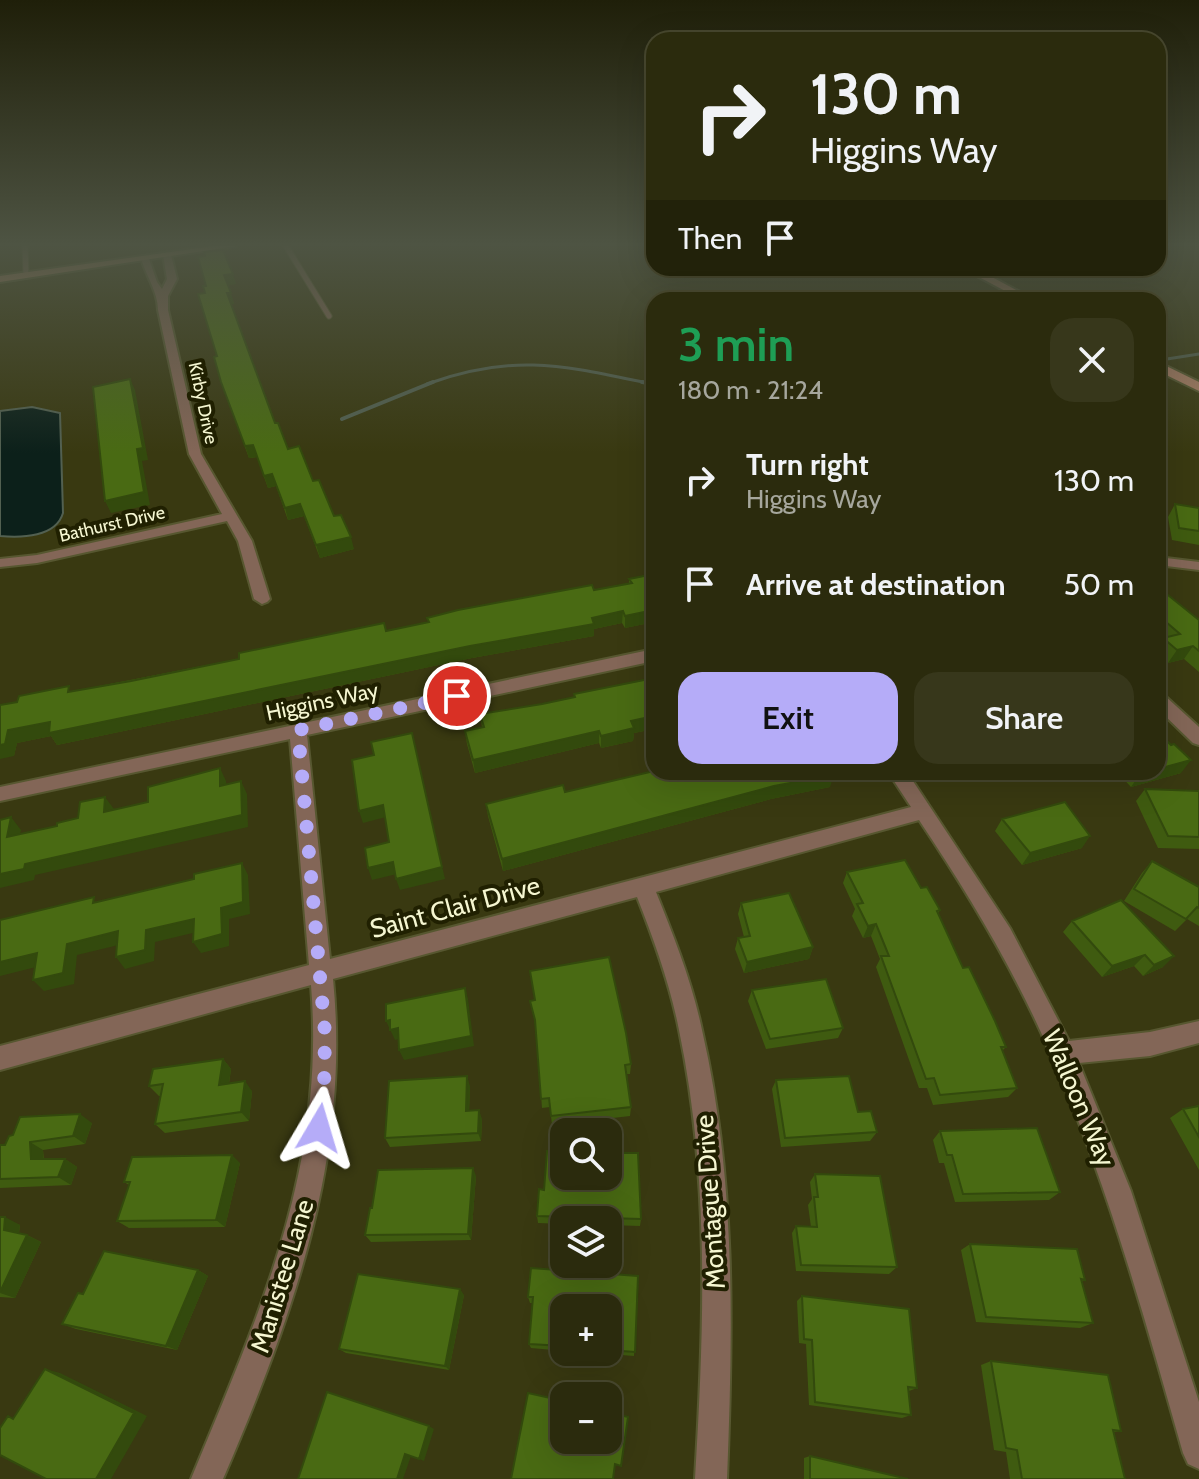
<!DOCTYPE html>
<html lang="en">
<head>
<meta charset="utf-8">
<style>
	body { margin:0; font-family:Cabin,sans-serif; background:#37371b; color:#f1f3f6; height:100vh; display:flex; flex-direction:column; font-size:30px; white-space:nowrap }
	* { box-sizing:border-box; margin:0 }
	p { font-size:26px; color:#a6a79d }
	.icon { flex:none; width:44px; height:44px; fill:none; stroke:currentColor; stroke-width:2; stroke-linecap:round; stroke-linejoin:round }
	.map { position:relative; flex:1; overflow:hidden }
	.panel { position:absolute; left:646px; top:292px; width:520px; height:488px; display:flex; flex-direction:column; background:#2b2b0d; border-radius:24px; box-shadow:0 8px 32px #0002,0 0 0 2px #47472e }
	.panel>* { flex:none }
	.hud { position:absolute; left:646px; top:32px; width:520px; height:244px; border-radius:24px; box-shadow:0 8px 32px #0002,0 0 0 2px #47472e; background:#2b2b0d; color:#f1f3f6; overflow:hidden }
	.tools { position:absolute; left:550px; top:1118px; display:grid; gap:16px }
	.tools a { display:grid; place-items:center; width:72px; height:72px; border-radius:16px; background:#2b2b0d; box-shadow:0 8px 32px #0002,0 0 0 2px #47472e; font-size:40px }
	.pin { position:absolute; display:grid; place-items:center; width:68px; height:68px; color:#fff; margin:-34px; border:4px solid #fff; border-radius:50%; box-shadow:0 2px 8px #0007 }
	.me { position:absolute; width:88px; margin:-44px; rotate:7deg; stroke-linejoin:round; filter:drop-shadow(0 0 6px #0008) }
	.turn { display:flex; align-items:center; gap:28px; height:168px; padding:0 32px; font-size:36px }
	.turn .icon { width:104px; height:104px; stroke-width:2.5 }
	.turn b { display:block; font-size:56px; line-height:68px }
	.then { display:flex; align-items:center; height:76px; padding:0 32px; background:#0003; gap:16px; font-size:30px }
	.round { display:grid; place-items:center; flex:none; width:84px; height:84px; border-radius:24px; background:#37371b }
	.headline { display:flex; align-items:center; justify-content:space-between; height:136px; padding:0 32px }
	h1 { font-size:48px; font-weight:600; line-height:60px; color:#1e9e55 }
	.action { display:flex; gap:16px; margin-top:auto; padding:16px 32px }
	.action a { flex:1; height:92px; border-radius:24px; background:#b5acf8; color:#111; font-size:32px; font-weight:600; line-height:92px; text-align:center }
	.action a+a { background:#37371b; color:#f1f3f6 }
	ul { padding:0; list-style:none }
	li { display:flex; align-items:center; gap:24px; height:104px; padding:0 32px }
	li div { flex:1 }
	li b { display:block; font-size:30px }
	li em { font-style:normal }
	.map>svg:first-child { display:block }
	.water { fill:#0c201a; stroke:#526051; stroke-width:2 }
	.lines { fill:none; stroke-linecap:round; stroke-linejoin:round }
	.stream-far1 { stroke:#526051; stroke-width:3 }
	.stream { stroke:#526051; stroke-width:4 }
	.lane-casing { stroke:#575730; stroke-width:7 }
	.street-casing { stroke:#575730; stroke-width:4 }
	.secondary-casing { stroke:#575730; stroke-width:4 }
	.lane { stroke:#836657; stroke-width:5 }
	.street { fill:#836657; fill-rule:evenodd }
	.secondary { fill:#ae8068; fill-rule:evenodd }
	.wall { fill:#3f5b10 }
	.shaded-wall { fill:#334a0d }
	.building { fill:#496a13; stroke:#334a0d; stroke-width:2 }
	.route { stroke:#b5acf8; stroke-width:14; stroke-dasharray:0 25.2 }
	.labels { text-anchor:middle; stroke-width:8; stroke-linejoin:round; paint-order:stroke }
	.far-street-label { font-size:18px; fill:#f5f6d1; stroke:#202001 }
	.street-label { font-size:22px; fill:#f5f6d1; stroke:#202001 }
	.near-street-label { font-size:26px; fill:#f5f6d1; stroke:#202001 }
</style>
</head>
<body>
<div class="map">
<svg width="1199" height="1479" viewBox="0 0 1199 1479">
	<rect width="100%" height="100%" fill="#393911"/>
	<path class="water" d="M32,407L60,413L63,513C56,537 22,538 0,536V411Z"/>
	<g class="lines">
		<path class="stream-far1" d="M1167,359L1199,354
			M427,384C515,352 565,366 652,384"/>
		<path class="stream" d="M642,382L654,384
			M342,419L433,382"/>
		<defs>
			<path id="lane" d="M25,246L26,275
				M286,246L329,316"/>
			<path id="street" d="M167,252L171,255L177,279L168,296V310L201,454L252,541L270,599L267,602L262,604L254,599L238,541L227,521L37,563L0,567V559L37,555L222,514L189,454L158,310C158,292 146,276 141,258L148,256L157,282L162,289L167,279L163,255Z
				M1158,557L1199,562V570L1158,565Z
				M654,649V661L307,735L330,959L911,807L888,772H907L1010,928L1069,1041L1150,1032L1199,1021V1043L1150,1056L1079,1063L1131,1191L1199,1402V1469L1188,1464L1183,1453C1144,1316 1106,1178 1048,1048C1013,968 968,893 919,820L656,892C674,937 692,982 702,1030C736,1178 733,1329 727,1479H695C704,1329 710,1178 679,1030C670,984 654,940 637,897L333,979C351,1158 292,1318 223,1479H191C259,1315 326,1168 311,985L0,1070V1046L309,965L290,739L0,801V787Z
				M1158,693L1164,695L1199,727V745L1193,743L1158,709Z"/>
			<path id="secondary" d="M214,246H236L0,282V276Z
				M962,268H975L1035,300H1022Z
				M1158,362L1199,382V391L1158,371Z"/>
		</defs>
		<use href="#lane" class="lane-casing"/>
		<use href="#street" class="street-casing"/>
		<use href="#secondary" class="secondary-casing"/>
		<use href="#lane" class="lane"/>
		<use href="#street" class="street"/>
		<use href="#secondary" class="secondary"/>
	</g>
	<path class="wall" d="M236,284L228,285L234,304H231L275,423L288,449L313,481L354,549L320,558L304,516L288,520L276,486L268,488L257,457L249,458L221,382L205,293L203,286Z
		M1175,504L1199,508V545L1172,540L1168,517Z
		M654,574V622L625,628L622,623L594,629V636L472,658L57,745L51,736L17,743L14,756L17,702L629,583V579Z
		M1158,587L1199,620V672L1184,659L1168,663L1158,653V646L1162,639L1158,635Z
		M654,678V729L634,733L633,741L601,748L599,743L475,773L467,744L465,731L482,727L480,714L542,704L574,697V694Z
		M1117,772H1158L1181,773L1131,787Z
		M830,787L771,799L503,871L488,816L486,804L565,792Z
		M1145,789L1199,791V849L1158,848L1136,801Z
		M1002,819L1082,848L1022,865L995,831Z
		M1152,861L1199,887V926L1187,919L1175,931L1124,901L1142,873Z
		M847,872L921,888L940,910L938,914L963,968L1006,1047L1002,1051L1017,1088L1008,1097L933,1105L927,1088H919L876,967L880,959L871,936L863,938L852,916L855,909L843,883Z
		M1121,900L1163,967L1143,976L1134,966L1102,977L1063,932L1072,921Z
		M741,903L813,947L809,959L744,973L735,949L738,938L744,937L738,914Z
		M752,990L843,1028L838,1038L766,1049L748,1001Z
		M530,1001L631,1064L630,1074H627L631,1107L630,1116L552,1125L550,1107L542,1108L536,1027Z
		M223,1059L231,1069L229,1084L252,1091L249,1121L165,1133L155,1124L161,1096H159L149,1086Z
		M776,1080L858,1112L877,1132L870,1141L781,1147L772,1089Z
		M470,1086L469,1111L482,1119L481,1141L390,1147L385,1138Z
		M1199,1105V1170L1170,1118L1183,1109Z
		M92,1123L85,1144L43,1150L44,1159H65L77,1167L71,1185L0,1188V1145Z
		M940,1131L1060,1192L1049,1200L955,1202L944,1163H939L933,1140Z
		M240,1163L225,1227L129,1228L117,1221L129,1185L124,1182Z
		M815,1174L897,1267L889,1274L796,1271L792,1233L796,1226L811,1227L808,1205L812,1199L810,1182Z
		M476,1176L471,1240L371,1242L365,1235L372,1208Z
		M544,1190L641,1219L640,1226L608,1225V1220H564V1224L538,1223L537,1216Z
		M0,1217L20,1225L19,1233L27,1235L41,1242L15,1298L0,1297Z
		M970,1244L1085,1280L1081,1282L1093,1323L1080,1328L976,1322L961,1250Z
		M531,1268L638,1276L634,1356L582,1352H608V1308H564V1351L531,1348L529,1344L533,1303H530L528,1297Z
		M198,1270L208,1276L177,1350L76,1329L62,1324L83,1294Z
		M464,1295L449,1370L346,1353L339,1349Z
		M802,1296L917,1388L909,1391L911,1415L902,1418L809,1405L806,1344L799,1343L797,1301Z
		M991,1361L1121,1431L1114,1432L1125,1479H1010L1006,1452L994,1450L981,1365Z
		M810,1456L908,1479H804V1458Z"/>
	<path class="shaded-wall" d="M233,274L236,284L227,285L224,275Z
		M227,293H231L234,304H231Z
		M130,379L135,390L148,460L142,461L150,505L111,513L105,501L137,449Z
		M253,445L257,457L249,458L245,446Z
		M272,474L276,486L268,488L264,476Z
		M300,504L304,516L288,520L285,508Z
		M351,537L354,549L320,558L316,545Z
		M654,610V622L625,628V616Z
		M623,611L622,623L594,629V636L472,658L57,745L51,736L17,743L14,756L0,759V745L8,730Z
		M1193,646L1184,659L1168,663L1177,650Z
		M654,716V729L634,733L633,741L601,748V736L631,721Z
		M599,731V743L475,773L473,760Z
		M412,733L445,879L400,890L396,879Z
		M1191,760L1181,773L1131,787L1140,774L1148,772H1158V769Z
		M220,768L226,781L227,798L220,786Z
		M834,775L830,787L771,799L503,871L502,859L774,786Z
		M241,781L247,794L248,827L35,875L34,880L0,888V874Z
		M105,797L114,809L104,812Z
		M383,805L386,817L363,823L359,811Z
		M11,817L21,830L17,849L7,837Z
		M1090,836L1082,848L1022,865L1030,853Z
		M393,862L397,874L372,880L368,868Z
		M242,863L248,875L250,914L229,919V946L201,953L193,942L221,908Z
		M194,919L201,931L155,942L154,961L125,969L116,957L146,930Z
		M876,924L871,936L863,938L868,926Z
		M118,931L127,943L77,955L74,984L44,991L33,980L67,944Z
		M813,947L809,959L744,973L747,962Z
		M37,953L48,964L0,976V962Z
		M1145,955L1134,966L1102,977L1112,966Z
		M1174,956L1163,967L1143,976L1154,965Z
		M465,988L468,999L474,1046L404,1060L399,1050Z
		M390,1020L398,1028L402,1038L395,1040L386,1021Z
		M223,1059L231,1069L227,1095L219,1085Z
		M467,1076L470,1086L469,1120L466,1111Z
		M245,1081L252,1091L249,1121L241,1112Z
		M479,1110L482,1119L481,1141L478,1133Z
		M80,1114L92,1123L85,1144L73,1136Z
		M30,1142L43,1150L44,1168L31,1159Z
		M232,1155L240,1163L225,1227L216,1220Z
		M65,1159L77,1167L71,1185L58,1177Z
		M473,1168L476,1176L471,1240L468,1234Z
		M5,1217L20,1225L18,1237L4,1230Z
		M27,1235L41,1242L15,1298L0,1293Z
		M198,1270L208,1276L177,1350L166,1346Z
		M460,1289L464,1295L449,1370L445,1366Z
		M45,1369L60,1373L147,1416L111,1479H96Z
		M429,1426L434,1429L424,1461L419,1459Z
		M405,1454L411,1456L403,1479H397Z"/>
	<path class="building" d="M223,250L233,274L224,275L231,293H227L275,423H278L288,449L299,446L313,481L319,480L334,516L341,515L351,537L316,545L300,504L285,508L272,474L264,476L253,445L245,446L221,382L214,357L217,356L198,294L205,293L203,286H206L198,257L205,256L204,252Z
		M130,379L143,448L137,449L144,492L105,501L93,387Z
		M1175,504L1199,508V531L1179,528Z
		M654,574V610L625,616L623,611L592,618L594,624L470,646L49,733L50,722L8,730L5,744L0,745V705L17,702L19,696L69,686L68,692L131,681L239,659V653L384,623L386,631L429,622L427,618L458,610L592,585L594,590L632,583L629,579Z
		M1158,587L1199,620V651L1193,646L1177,650L1163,638L1180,634L1158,615Z
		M654,678V716L631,721L634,728L601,736L599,731L473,760L465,731L484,727L480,714L542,704L575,697L574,694Z
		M1158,732L1171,745L1174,744L1191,760L1158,769Z
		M412,733L442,867L396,879L393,862L368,868L365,848L389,842L383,805L359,811L352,760L374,755L371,742Z
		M220,768V786L241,781L242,815L25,864L24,869L0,874V820L11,817L7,837L57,826V823L78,818L80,802L105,797L104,812L148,802V787Z
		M654,771V772H832L834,775L774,786L502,859L486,804L563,785L565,792Z
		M1145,789L1199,791V837L1168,836Z
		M1065,802L1090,836L1030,853L1002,819Z
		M905,860L921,888L927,887L940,910L937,911L963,968L969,967L995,1021L1006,1047H1001L1017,1088L940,1095L934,1078L926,1079L881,956H889L876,924L868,926L857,904L863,903L847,872Z
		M1152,861L1199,887V908L1197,907L1186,919L1134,889Z
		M242,863L243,902L221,908L222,934L193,942L194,919L146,930L145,950L116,957L118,931L67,944L63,973L33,980L37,953L0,962V920L94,897L93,903L194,879V874Z
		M789,893L813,947L747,962L738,938L750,936L741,903Z
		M1121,900L1174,956L1154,965L1145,955L1112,966L1072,921Z
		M609,957L626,1033L631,1064L625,1065L631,1107L551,1116L549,1098L541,1099L535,1020L530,1001L535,1000L530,971Z
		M826,979L843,1028L770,1039L752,990Z
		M465,988L471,1036L399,1050L398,1028L390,1030V1020L386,1021V1004Z
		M223,1059L219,1085L245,1081L241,1112L155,1124L163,1084L149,1086L153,1069Z
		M467,1076L466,1111L479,1110L478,1133L385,1138L389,1081Z
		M849,1076L858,1112L871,1111L877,1132L785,1138L776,1080Z
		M1199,1106V1137L1183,1109Z
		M80,1114L73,1136L30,1142L31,1159H65L58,1177L0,1179V1145H5L9,1136L13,1135L20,1117Z
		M1037,1128L1060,1192L963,1194L952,1155H947L940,1131Z
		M547,1151L564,1152V1176H608V1153H638L641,1219L537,1216L539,1189L544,1190Z
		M232,1155L216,1220L117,1221L130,1182H124L132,1157Z
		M473,1168L468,1234L365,1235L370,1208H372L378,1170Z
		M815,1174L880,1176L897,1267L801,1265L796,1226L817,1227L814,1197H818Z
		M0,1217H5L4,1230L27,1235L0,1292Z
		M970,1244L1077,1249L1085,1280L1081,1279L1093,1323L986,1317Z
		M104,1251L198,1270L166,1346L62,1324L78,1293L83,1294Z
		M531,1268L638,1276L635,1352L608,1350V1308H564V1346L529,1344L533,1297H528Z
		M358,1274L460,1289L445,1366L339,1349Z
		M802,1296L909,1309L917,1388L908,1387L911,1415L815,1402L812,1340L804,1339Z
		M991,1361L1108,1375L1121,1431L1113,1430L1125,1479H1022L1017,1450L1006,1448Z
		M45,1369L134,1413L96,1479H46L0,1455V1428L8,1416L13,1419Z
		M327,1392L429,1426L419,1459L405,1454L397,1479H298Z
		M528,1393L564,1401V1440H608V1412L628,1417L621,1466L615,1464L613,1479H511Z
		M810,1456L908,1479H810Z"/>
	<linearGradient id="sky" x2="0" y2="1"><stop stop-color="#1f1f09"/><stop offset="0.54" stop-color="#4e5443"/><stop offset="1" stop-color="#4e5443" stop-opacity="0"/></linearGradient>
	<rect width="1199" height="453" fill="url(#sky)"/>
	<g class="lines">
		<path class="route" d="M319,1128L324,1092L325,1033L298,730L457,696"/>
	</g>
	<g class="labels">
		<g class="far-street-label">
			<text transform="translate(203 403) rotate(78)" y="6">Kirby Drive</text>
			<text transform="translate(112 524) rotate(-13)" y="6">Bathurst Drive</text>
		</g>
		<g class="street-label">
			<text transform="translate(322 701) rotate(-12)" y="8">Higgins Way</text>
		</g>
		<g class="near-street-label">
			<text transform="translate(455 907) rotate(-15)" y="9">Saint Clair Drive</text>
			<text transform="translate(1079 1098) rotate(67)" y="9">Walloon Way</text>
			<text transform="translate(710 1202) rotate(-94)" y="9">Montague Drive</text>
			<text transform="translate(282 1276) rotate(-73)" y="9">Manistee Lane</text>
		</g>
	</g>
</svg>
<div class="tools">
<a><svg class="icon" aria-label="search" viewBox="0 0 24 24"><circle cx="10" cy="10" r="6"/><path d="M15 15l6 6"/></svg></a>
<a><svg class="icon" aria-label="layers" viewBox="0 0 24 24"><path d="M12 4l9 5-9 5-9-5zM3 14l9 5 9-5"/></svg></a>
<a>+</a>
<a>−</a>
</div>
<div class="pin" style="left:457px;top:696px;background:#d93025"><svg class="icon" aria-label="arrive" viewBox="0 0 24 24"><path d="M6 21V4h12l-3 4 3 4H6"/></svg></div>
<svg class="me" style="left:319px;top:1128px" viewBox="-20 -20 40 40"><path d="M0-17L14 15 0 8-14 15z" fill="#b5acf8" stroke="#fff" stroke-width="4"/></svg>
<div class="hud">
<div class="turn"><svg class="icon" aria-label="right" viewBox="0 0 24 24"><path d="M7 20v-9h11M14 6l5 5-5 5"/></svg><div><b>130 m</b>Higgins Way</div></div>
<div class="then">Then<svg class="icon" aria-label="arrive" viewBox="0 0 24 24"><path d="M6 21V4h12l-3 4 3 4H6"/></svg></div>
</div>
<section class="panel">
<div class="headline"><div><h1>3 min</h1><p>180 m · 21:24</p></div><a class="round"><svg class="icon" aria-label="close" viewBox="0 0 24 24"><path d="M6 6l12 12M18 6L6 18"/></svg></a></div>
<ul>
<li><svg class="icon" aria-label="right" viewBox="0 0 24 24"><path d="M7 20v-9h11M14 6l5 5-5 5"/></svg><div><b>Turn right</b><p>Higgins Way</p></div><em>130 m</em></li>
<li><svg class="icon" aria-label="arrive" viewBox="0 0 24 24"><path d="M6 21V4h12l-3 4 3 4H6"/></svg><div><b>Arrive at destination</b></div><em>50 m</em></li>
</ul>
<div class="action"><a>Exit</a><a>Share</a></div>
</section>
</div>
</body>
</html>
